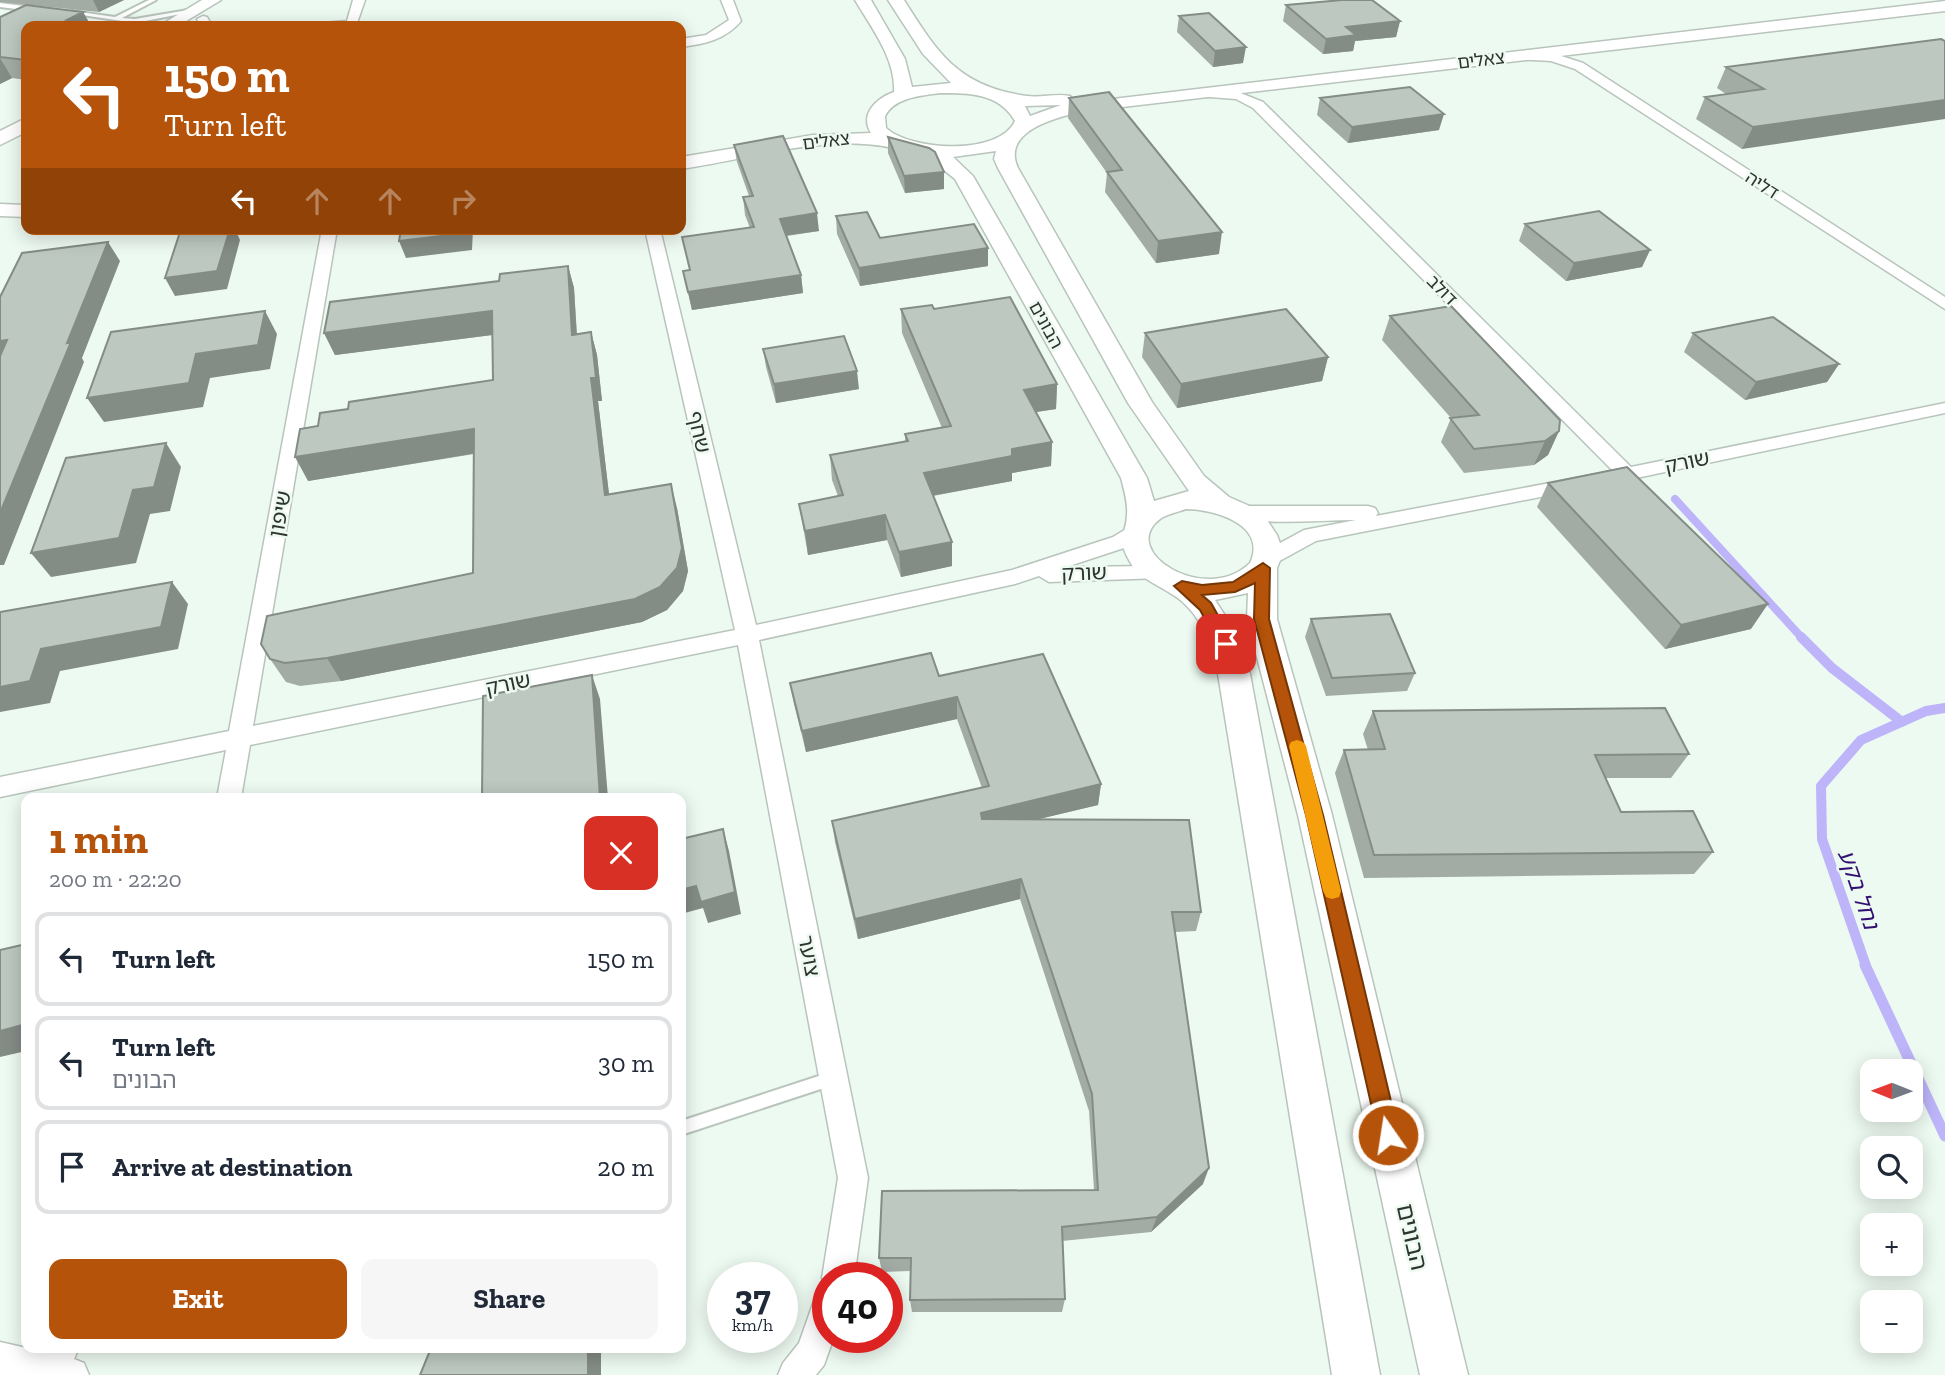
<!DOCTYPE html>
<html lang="en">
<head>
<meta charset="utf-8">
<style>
	body { margin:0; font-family:"Zilla Slab","Noto Sans Hebrew",serif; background:#f6f6f7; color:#1f2937; height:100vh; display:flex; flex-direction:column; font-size:26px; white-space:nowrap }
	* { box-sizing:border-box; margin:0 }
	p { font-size:23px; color:#747a83 }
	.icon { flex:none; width:38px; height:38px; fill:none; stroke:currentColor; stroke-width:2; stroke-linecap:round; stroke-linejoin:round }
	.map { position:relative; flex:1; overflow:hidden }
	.drawer { position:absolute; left:21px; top:793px; width:665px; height:560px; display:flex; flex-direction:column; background:#fff; border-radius:14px; box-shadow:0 4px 18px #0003 }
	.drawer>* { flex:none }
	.banner { position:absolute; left:21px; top:21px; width:665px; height:214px; border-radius:14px; box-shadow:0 4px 18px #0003; background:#b45309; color:#fff; overflow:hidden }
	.needle { width:46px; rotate:271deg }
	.tools { position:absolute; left:1860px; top:1059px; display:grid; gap:14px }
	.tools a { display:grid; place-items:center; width:63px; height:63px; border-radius:14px; background:#fff; box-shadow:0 4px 18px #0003; font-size:35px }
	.speed { position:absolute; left:707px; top:1262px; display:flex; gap:14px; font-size:35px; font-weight:700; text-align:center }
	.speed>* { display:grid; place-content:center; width:91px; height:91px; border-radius:50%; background:#fff; box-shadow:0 4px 18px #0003; line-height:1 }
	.speed small { font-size:18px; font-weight:400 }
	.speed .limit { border:10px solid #d22; background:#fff; color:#111 }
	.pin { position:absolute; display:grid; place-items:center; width:60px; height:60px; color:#fff; margin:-30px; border-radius:14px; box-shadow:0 4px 10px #0006 }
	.me { position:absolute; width:77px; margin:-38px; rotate:347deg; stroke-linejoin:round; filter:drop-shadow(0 0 5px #0008) }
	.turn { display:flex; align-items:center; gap:24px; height:147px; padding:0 28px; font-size:32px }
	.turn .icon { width:91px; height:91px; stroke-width:2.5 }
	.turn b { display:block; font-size:49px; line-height:60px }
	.lanes { display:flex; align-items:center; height:66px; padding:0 28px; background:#0003; justify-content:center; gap:35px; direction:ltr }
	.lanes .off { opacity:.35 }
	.round { display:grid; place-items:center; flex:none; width:74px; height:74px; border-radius:14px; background:#f6f6f7 }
	.summary { display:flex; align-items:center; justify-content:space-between; height:119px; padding:0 28px }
	h1 { font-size:42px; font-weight:700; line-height:52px; color:#b45309 }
	.cta { display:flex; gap:14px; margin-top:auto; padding:14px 28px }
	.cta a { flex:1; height:80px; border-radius:14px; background:#b45309; color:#fff; font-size:28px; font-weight:700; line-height:80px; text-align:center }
	.cta a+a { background:#f6f6f7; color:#1f2937 }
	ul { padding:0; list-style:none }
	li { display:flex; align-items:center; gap:21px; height:94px; margin:0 14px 10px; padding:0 14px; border:4px solid #e0e1e3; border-radius:14px }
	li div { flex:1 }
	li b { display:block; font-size:26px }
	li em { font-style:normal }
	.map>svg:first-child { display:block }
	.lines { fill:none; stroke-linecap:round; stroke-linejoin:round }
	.stream-far2 { stroke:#beb4f9; stroke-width:8 }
	.stream-far1 { stroke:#beb4f9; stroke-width:10 }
	.stream { stroke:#beb4f9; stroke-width:11 }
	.lane-casing { stroke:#b8c4bc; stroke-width:4 }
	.street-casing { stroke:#b8c4bc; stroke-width:3 }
	.secondary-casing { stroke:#b8c4bc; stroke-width:3 }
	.lane { fill:#fff; fill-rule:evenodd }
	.street { fill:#fff; fill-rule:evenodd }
	.secondary { fill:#fff; fill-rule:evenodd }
	.wall { fill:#a2aca5 }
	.shaded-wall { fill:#848c86 }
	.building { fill:#bcc8c0; stroke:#848c86; stroke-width:2 }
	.route { fill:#b45309; stroke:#753606; stroke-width:2 }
	.slow { fill:#f59e0b }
	.labels { text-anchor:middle; stroke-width:5; stroke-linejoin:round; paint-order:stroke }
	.far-street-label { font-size:18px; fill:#2f3330; stroke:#edfaf1 }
	.street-label { font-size:21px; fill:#2f3330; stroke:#edfaf1 }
	.water-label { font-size:23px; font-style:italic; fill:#330f71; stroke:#edfaf1 }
	.near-street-label { font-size:24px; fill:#2f3330; stroke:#edfaf1 }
</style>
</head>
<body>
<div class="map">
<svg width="1945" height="1375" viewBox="0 0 1945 1375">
	<rect width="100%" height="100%" fill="#edfaf1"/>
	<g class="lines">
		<path class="stream-far2" d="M1675,499L1803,639"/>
		<path class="stream-far1" d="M1801,637L1832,668L1902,722
			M1866,966L1822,839L1821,786L1861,740L1926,711L1945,708"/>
		<path class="stream" d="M1865,965L1945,1136"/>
		<defs>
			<path id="lane" d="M149,0H156L122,18L135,19L188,10L191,12L135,23L69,13L72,11L115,17Z
				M0,3L32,7L35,9L32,11L0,7Z
				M831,1072L836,1074L838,1079L836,1084L681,1135V1121Z"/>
			<path id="street" d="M353,0H365L356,26H316L322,23L347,21Z
				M721,0H733L741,21C725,40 704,44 681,47V39L706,35L729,20Z
				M203,16L207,17L212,26H200L197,19Z
				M1520,52L1552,53L1583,63L1945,297V309L1575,69L1551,61L1516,59V53Z
				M1201,89L1238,92L1263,102L1631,467L1945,403V413L1627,480L1316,541L1274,564H1260L1257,559L1260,554L1304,530L1356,520C1316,520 1270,526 1231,516L1228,511L1231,506H1368L1375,508L1378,513L1376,516L1613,471L1253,108L1236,99L1196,96V90Z
				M322,229H337L253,726L735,630L645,229H660L756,625L1012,570L1113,537L1136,523L1143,525L1146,530L1127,547L1066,567L1154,566L1161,568L1164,573L1161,578L1049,582L1039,576L1015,584L759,640L868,1178L854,1278H828V1290L822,1278L838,1178L738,645L250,745L241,798H217L226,750L0,797V777L229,731Z
				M828,1291V1337H834L824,1365L816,1375H778L783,1363L799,1343L816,1295Z
				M0,1342L40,1351L42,1348H79L74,1359L84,1363L89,1375H0Z"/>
			<path id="secondary" d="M202,0H221L178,26H159Z
				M855,0H871L905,59L912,87L951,83L923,54L888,0H904C938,54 959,87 1027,96C1041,98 1056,93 1070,96L1073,100L1070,104L1945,1V11L1080,112C1054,118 1001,132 1018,168L1152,402L1204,476L1229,497L1254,508L1265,517L1277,535L1281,546V558L1277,568V619L1332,815L1468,1375H1420L1298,815L1247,619L1248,593L1215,600L1237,634L1250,674L1380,1375H1332L1218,674C1211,643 1200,610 1170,593C1155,583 1138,578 1129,560C1116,537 1126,536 1127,515C1128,502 1124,490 1121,478L955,179C880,113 768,157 681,169V157L813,135L871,133C859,114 877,98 894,92C896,59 871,27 855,0ZM940,93C969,93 999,93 1015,121C999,156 911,151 886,128L885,116C895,97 921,96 940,93ZM1061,105L1030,116L1025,106ZM996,151L994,159L998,168L1128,403L1189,491L1154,501L1147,478L973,176L953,157ZM1186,509C1213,509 1268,524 1250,563C1206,606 1117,552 1160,519C1167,514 1178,512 1186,509Z
				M26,118V132L0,145V131Z
				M0,204L26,205V217L0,216Z"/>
		</defs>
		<use href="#lane" class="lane-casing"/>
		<use href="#street" class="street-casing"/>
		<use href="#secondary" class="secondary-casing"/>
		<use href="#lane" class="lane"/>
		<use href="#street" class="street"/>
		<use href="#secondary" class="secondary"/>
	</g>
	<path class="wall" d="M0,0H124L99,12L0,2Z
		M1286,5L1400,21L1396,37L1355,41L1353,51L1323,54L1283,21Z
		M83,12L89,22L98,24L100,26H26V80L12,78L0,84V17Z
		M1179,16L1243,63L1213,67L1177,32Z
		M1941,39L1742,149L1696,119L1705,97L1726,94L1717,88L1726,67Z
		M1069,98L1219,254L1156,263L1105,192L1107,173L1068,118Z
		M1320,98L1439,130L1348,143L1317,115Z
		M888,137L944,172V189L905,193L888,153Z
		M734,145L819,231L787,236L801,275L803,293L692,310L683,271L689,270L750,228L745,215L743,197L749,196L737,162Z
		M836,216L880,238L988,266L860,286L837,234Z
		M1525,224L1650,250L1642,267L1566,281L1519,241Z
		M568,266L574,288L577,334L591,332L597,355L602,401H598L609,495L677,508L688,571L683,591L667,610L642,622L341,681L300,686L286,682L270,659L473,573L474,454L308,481L318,426L348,409L493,380L492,335L335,355L324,333L499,281Z
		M901,309H934L1057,384L1056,409L1036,412L1052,442L1051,466L1012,473V481L933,496L952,566L901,577L887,540L808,555L799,504L838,496L832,480L830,455L905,442V434L942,428L902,333Z
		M1390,316L1559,431L1548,455L1534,465L1464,473L1441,442L1451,418L1382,340Z
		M1145,333L1328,357L1322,381L1177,408L1142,357Z
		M1693,333L1839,364L1827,382L1745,400L1684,352Z
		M763,349L859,389L776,403L766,367Z
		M1548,483L1751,629L1665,649L1537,507Z
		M1311,619L1415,673L1407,691L1326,696L1305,637Z
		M939,676L1101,784L1098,805L1039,819L1201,912L1196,931L1175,932L1203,1184L1151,1232L1062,1241L1065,1299L1062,1312H912L910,1300V1271L882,1272L879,1258L1094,1190L1089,1111L1020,899L858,939L835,842L832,821L982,788L957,719L806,752L794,704L790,683Z
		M1373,711L1689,754L1671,778H1606L1621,812L1713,852L1694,874L1364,878L1335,773L1344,750H1368L1363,734Z"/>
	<path class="shaded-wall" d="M93,0H124L99,12Z
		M83,12L91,26L67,20Z
		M1400,21L1396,37L1355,41L1353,51L1323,54L1326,39L1346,27Z
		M1246,47L1243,63L1213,67L1215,51Z
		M0,58L12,78L0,84Z
		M1945,100V119L1742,149L1753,127Z
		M1444,114L1439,130L1348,143L1352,127Z
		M944,172V189L905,193L904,176Z
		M817,213L819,231L782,236L780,219Z
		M230,229H235L240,240L227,289L175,296L165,278Z
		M466,229H473L472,250L406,258L399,241Z
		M1222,232L1219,254L1156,263L1158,241Z
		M108,242L120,261L82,358L84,362L4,565H0V513L67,343Z
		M988,248V266L860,286L859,268Z
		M1650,250L1642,267L1566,281L1574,263Z
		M568,266L574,288L578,358L572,335Z
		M801,275L803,293L692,310L688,292Z
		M265,311L277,334L270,369L210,378L203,407L104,422L87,398L196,354Z
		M492,311L500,334L335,355L324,333Z
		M591,332L597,355L602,401H598L612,519L605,495L591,378Z
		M7,340L0,363V341Z
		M1328,357L1322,381L1177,408L1181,384Z
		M1839,364L1827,382L1745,400L1756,382Z
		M857,371L859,389L776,403L774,384Z
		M1057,384L1056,409L1023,414L1024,390Z
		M474,429L483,452L308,481L295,457Z
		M1559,431L1548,455L1534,465L1545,441Z
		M1052,442L1051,466L1012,473V481L925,497L924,473L1012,449Z
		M166,443L181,467L170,511L150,514L136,563L51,577L31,553L133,490Z
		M671,484L677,508L688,571L683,591L667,610L642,622L341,681L327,658Z
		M885,515L887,540L808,555L805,531Z
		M952,542V566L901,577L899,552Z
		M172,582L188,604L178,649L60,671L50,703L0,712V687L41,649Z
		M1768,604L1751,629L1665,649L1681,625Z
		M592,675L600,699L608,798H600Z
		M957,697V719L806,752L802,731Z
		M1101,784L1098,805L981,833V813Z
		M723,829L729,851L741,914L708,923L703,908L681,914V890Z
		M1021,879L1020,899L858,939L855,919Z
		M26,1024V1051L0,1057V1031Z
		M1209,1168L1203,1184L1151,1232L1157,1217Z
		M588,1348H601V1375H588Z"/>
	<path class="building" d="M1342,0H1372L1400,21L1346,27L1356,35L1326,39L1286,5Z
		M26,5L83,12L67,20L98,24L93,26H26V60L0,57V17Z
		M1209,13L1246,47L1215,51L1179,16Z
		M313,23L311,26H276L277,25Z
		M1941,39L1945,41V100L1753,127L1705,97L1764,89L1726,67Z
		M1410,87L1444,114L1352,127L1320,98Z
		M1109,92L1222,232L1158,241L1107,172L1122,170L1069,98Z
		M783,136L817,213L780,219L801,275L688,292L683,271L690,270L682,237L754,227L743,197L753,196L734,145Z
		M888,137L929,148L935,152L944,172L904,176Z
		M1599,211L1650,250L1574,263L1525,224Z
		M867,212L880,238L974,224L988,248L859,268L836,216Z
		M181,229H230L217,271L165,278Z
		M401,229H466V233L399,241Z
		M108,242L67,343L71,342L0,513V356L7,340L0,341V297L22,253Z
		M568,266L572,335L591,332L596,378H591L605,495L671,484L682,548L677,568L660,587L635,599L327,658L285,663L270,659L261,644L267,616L473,573L474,429L295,457L300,429L318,426L320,413L348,409L349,402L493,380L492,311L324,333L330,302L499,281L500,274Z
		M1010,297L1057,384L1024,390L1052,442L1012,449V456L924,473L952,542L899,552L885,515L805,531L799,504L843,495L830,455L908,441L905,434L951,426L901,309L932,305L934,309Z
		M1451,306L1560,420L1559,431L1545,441L1474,449L1450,418L1479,415L1390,316Z
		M1286,309L1328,357L1181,384L1145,333Z
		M265,311L258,345L196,354L189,383L87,398L111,332Z
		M1773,317L1839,364L1756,382L1693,333Z
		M844,336L857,371L774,384L763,349Z
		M166,443L154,487L133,490L119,538L31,553L66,458Z
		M1627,467L1768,604L1681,625L1548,483Z
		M172,582L161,627L41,649L30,681L0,687V612Z
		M1390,614L1415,673L1332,678L1311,619Z
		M931,653L939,676L1043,654L1101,784L981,813L982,819L1189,820L1201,912H1172L1209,1168L1157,1217L1062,1227L1065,1299L910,1300L911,1258H879L882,1191L1098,1190L1092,1094L1021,879L855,919L832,821L989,786L957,697L802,731L790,683Z
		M592,675L600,798H482L483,696Z
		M1665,708L1689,754L1595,755L1621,812L1693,811L1713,852L1374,855L1344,750L1385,749L1373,711Z
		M723,829L735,892L701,902L696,886L681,890V839Z
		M26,944V1024L0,1031V950Z
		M431,1348H588V1375H420Z"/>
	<path class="route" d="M1263,563L1270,568L1269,619L1323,815L1399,1135L1396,1142L1388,1145L1381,1142L1378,1135L1306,815L1254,619L1255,583L1235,592L1202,595L1211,603L1234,644L1226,650L1221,648L1200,610L1174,586L1182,581L1202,585L1233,582Z"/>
	<path class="slow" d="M1297,740L1303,742L1306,746L1341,891L1339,897L1332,899L1326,897L1323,891L1289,746L1291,742Z"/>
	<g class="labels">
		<g class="far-street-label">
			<text transform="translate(1481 60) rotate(-7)" y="6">צאלים</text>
			<text transform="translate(826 141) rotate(-7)" y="6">צאלים</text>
			<text transform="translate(1762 185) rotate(33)" y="6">דליה</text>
			<text transform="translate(1442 290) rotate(45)" y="6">דולב</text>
			<text transform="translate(1046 325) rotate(61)" y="6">הבונים</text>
		</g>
		<g class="street-label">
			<text transform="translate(699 432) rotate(77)" y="7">שחף</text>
			<text transform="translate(1687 462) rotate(-12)" y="7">שורק</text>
			<text transform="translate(280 514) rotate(-80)" y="7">שיפון</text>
			<text transform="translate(1084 573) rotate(-2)" y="7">שורק</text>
			<text transform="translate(508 684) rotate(-12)" y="7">שורק</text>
			<text transform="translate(809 956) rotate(79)" y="7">צוער</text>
		</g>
		<g class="water-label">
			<text transform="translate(1859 889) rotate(71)" y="8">נחל בקע</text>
		</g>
		<g class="near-street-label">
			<text transform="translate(1412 1237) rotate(77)" y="8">הבונים</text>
		</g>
	</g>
</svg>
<div class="tools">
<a><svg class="needle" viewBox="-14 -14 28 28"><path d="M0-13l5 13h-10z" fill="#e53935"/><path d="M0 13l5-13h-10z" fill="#747a83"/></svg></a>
<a><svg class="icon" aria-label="search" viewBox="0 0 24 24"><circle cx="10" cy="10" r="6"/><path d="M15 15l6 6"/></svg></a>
<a>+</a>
<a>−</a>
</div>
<div class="speed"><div>37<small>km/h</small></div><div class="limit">40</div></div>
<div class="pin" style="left:1226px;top:644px;background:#d93025"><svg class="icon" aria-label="arrive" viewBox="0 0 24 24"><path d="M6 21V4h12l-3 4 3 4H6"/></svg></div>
<svg class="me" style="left:1388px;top:1135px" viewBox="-20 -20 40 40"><circle r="17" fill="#b45309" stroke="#fff" stroke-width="3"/><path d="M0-11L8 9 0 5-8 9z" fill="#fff"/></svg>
<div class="banner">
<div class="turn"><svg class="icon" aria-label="left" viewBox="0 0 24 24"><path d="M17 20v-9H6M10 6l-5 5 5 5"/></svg><div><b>150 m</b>Turn left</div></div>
<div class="lanes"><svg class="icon" aria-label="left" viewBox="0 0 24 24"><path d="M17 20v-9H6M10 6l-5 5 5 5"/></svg><svg class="icon off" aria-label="ahead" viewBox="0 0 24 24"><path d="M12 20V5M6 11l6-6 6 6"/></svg><svg class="icon off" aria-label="ahead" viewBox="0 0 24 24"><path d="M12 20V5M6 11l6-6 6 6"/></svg><svg class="icon off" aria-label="right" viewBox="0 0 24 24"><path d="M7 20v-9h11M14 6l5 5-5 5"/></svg></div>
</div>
<section class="drawer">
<div class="summary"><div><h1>1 min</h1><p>200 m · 22:20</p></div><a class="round" style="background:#d93025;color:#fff"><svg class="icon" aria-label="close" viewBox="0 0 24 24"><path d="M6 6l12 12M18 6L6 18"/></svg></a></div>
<ul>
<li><svg class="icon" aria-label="left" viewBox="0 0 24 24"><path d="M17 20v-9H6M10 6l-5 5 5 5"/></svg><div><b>Turn left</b></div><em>150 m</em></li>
<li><svg class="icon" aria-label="left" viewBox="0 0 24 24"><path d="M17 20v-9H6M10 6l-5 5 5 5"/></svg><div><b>Turn left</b><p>הבונים</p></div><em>30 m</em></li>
<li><svg class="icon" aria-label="arrive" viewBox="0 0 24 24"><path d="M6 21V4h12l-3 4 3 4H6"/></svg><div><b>Arrive at destination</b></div><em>20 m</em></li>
</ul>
<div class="cta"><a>Exit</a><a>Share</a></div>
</section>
</div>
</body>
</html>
